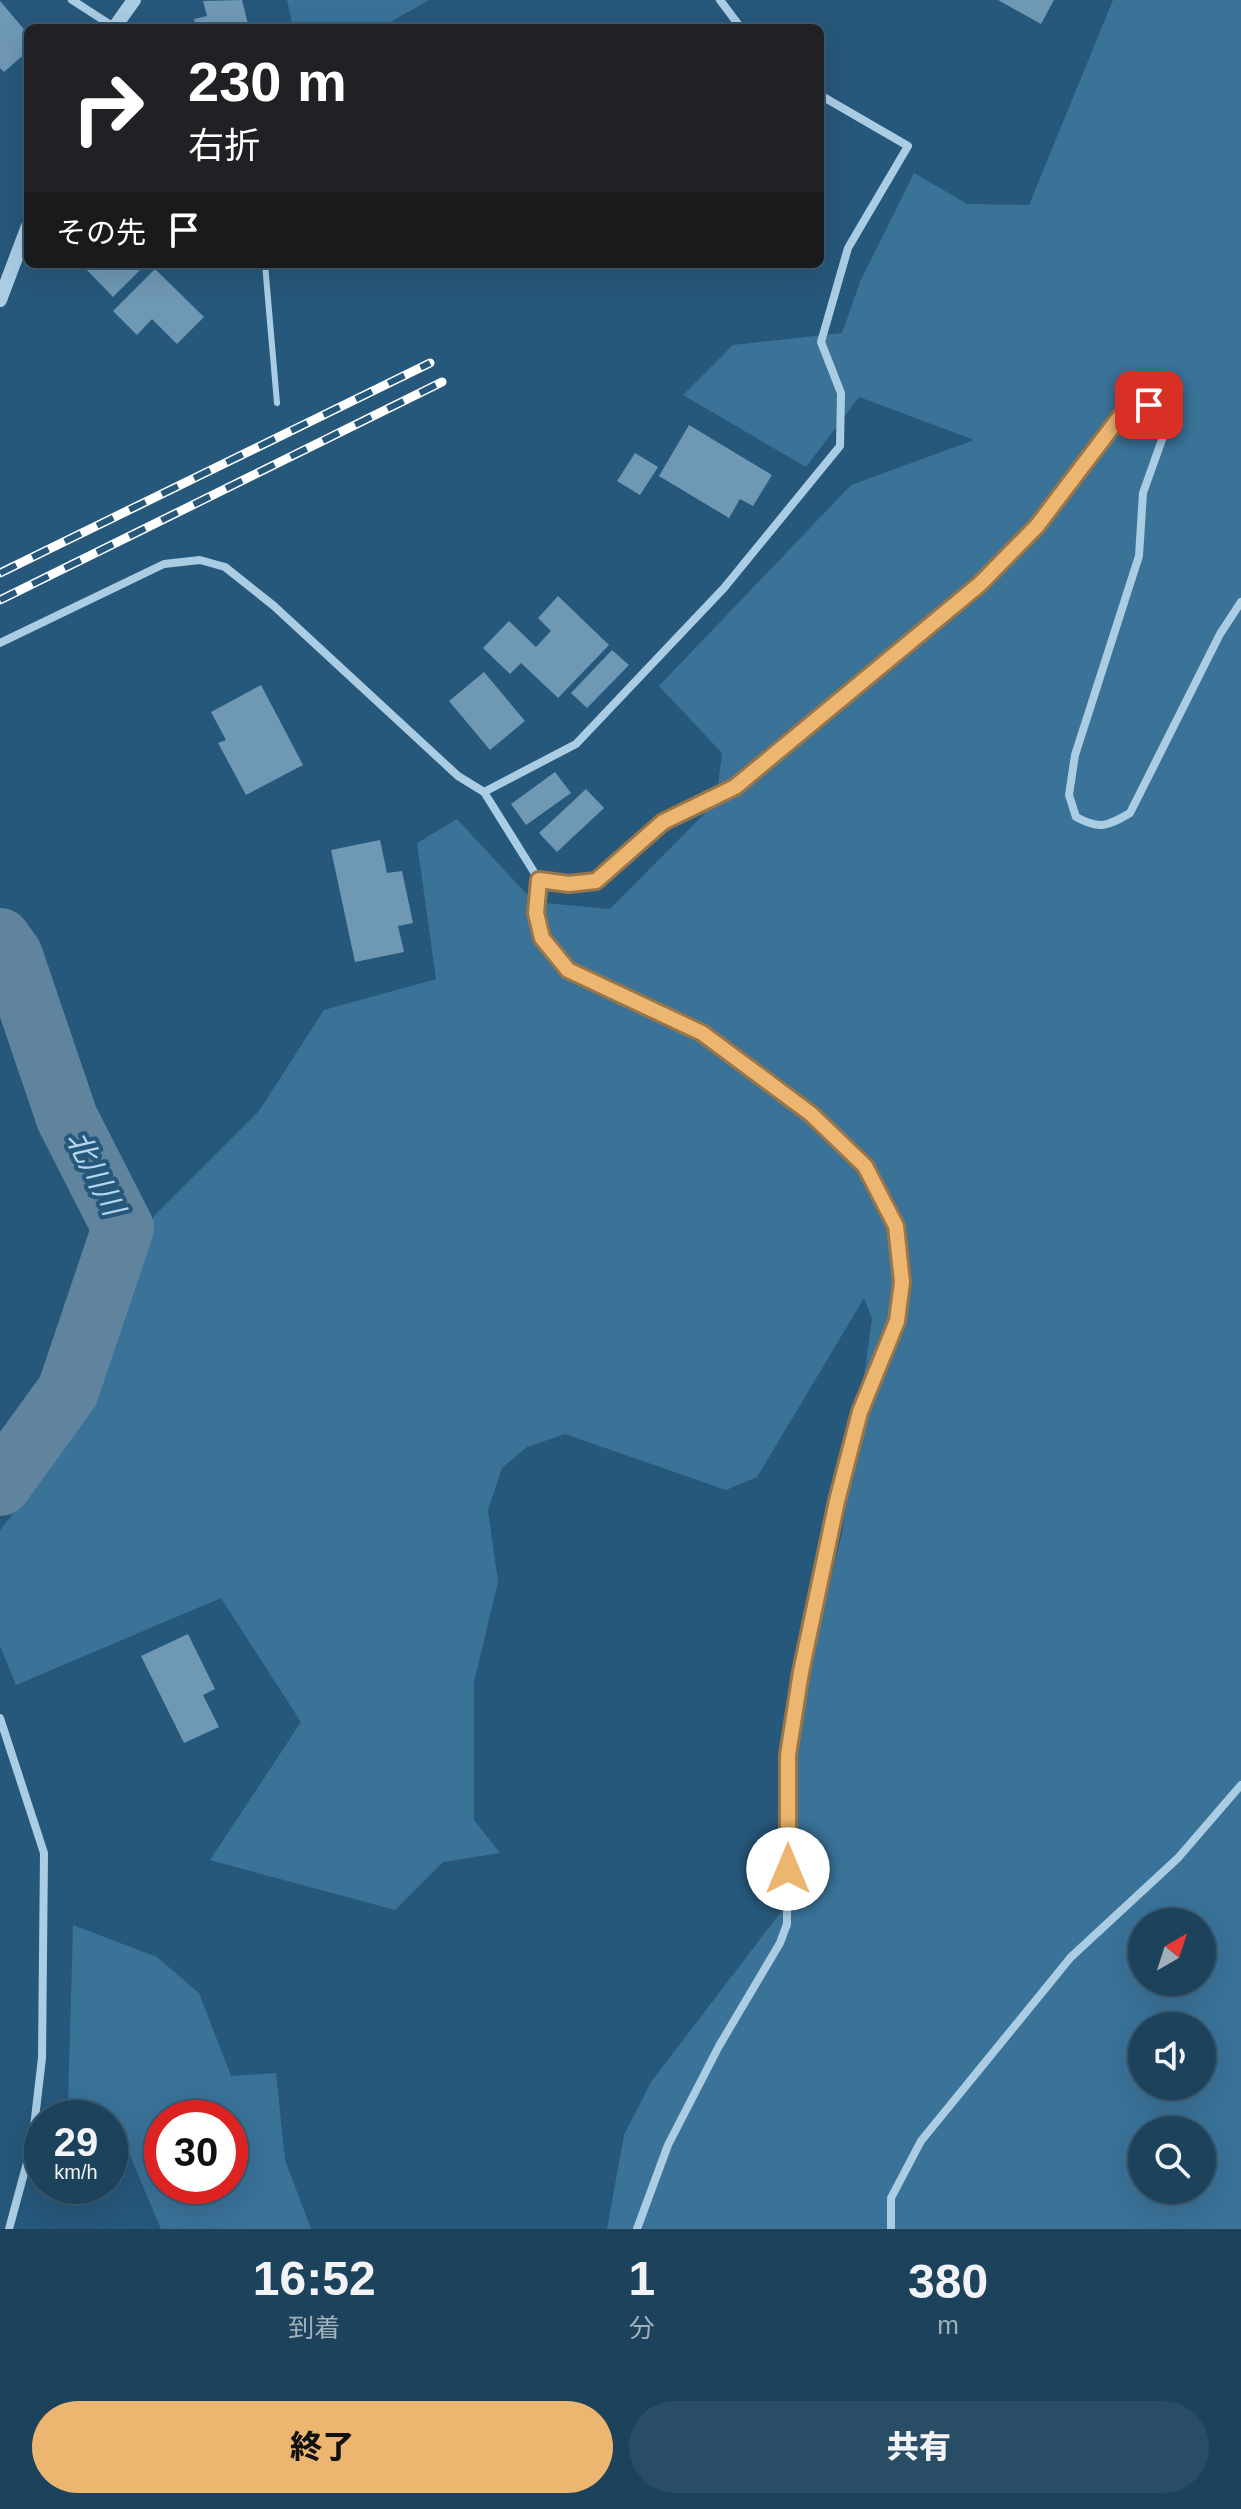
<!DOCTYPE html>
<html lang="ja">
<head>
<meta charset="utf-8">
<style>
	body { margin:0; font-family:Helvetica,"Noto Sans JP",sans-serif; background:#294d65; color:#f1f3f6; height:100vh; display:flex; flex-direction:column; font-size:30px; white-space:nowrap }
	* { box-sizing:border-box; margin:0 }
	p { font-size:26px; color:#a0b0bb }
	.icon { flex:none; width:44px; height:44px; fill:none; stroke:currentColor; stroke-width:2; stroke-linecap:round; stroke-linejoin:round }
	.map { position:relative; height:2229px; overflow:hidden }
	.drawer { display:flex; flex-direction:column; background:#1c425c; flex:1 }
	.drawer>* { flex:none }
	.top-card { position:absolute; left:24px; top:24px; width:800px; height:244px; border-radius:12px; box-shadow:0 8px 32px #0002,0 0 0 2px #3a5b72; background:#202124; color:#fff; overflow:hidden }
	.needle { width:52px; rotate:39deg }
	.buttons { position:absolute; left:1128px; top:1908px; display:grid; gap:16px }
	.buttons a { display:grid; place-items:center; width:88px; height:88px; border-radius:50%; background:#1c425c; box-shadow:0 8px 32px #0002,0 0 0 2px #3a5b72; font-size:40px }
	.speed { position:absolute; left:24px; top:2100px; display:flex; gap:16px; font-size:40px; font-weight:700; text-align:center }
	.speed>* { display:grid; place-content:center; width:104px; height:104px; border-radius:50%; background:#1c425c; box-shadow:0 8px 32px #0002,0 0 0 2px #3a5b72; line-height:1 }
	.speed small { font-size:20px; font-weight:400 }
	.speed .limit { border:12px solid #d22; background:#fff; color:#111 }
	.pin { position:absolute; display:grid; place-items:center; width:68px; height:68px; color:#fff; margin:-34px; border-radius:16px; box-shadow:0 4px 12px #0006 }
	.me { position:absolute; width:88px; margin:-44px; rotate:0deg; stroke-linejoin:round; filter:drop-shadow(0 0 6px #0008) }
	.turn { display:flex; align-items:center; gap:28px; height:168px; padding:0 32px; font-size:36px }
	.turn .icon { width:104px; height:104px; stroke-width:2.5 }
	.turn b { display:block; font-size:56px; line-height:68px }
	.then { display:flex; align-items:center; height:76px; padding:0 32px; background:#0003; gap:16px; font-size:30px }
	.eta { display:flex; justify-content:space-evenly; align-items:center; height:136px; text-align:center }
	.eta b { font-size:48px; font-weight:800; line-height:56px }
	.cta { display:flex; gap:16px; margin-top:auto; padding:16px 32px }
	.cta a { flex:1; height:92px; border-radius:48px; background:#ecb670; color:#111; font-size:32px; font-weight:800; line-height:92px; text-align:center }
	.cta a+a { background:#294d65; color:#f1f3f6 }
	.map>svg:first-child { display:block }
	.green { fill:#3a7298; fill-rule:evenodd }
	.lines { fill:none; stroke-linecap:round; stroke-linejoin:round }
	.river { stroke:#61849e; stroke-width:62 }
	.building { fill:#6f98b5 }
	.service { stroke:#aacde4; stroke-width:6 }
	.minor { stroke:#aacde4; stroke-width:8 }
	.tertiary { stroke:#aacde4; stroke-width:14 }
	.rail-casing { stroke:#fff; stroke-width:9 }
	.rail { stroke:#26587b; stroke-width:6; stroke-dasharray:18; stroke-linecap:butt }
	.route-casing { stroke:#997649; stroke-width:20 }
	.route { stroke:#ecb670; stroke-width:14 }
	.labels { text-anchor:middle; stroke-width:8; stroke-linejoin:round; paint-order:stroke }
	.water-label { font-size:30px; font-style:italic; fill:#b5d6ec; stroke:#26587b }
</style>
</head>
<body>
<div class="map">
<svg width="1241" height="2229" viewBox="0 0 1241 2229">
	<rect width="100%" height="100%" fill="#26587b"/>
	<path class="green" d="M287,0H429L380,28H293Z
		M1113,0H1241V2229H607L624,2135L651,2082L787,1904L796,1820L798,1710L842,1533L872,1319L864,1298L757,1477L726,1490L565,1434L527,1447L502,1468L488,1510L498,1582L474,1682V1820L500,1853L443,1862L395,1910L210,1860L301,1722L221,1598L16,1685L0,1646V1530L38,1483L154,1216L259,1111L324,1010L436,979L417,843L457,819L534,902L610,909L716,802L722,753L659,686L851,485L974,440L859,397L806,467L683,395L733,345L842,333L860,282L914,173L967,204L1029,205ZM1142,1922H1202V1982H1142ZM1142,2026H1202V2086H1142ZM1142,2130H1202V2190H1142Z
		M73,1925L157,1957L199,1993L231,2076L276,2073L285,2160L311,2229H161L126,2146L110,2134V2118H86L68,2105ZM162,2118H230V2186H162Z"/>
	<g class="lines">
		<path class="river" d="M0,939L12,956L67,1118L123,1228L68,1391L0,1485"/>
	</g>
	<path class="building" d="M242,0L249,28H196L194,19L207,16L203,1Z
		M998,0H1054L1041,24Z
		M0,1L28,34V51L4,72L0,68Z
		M81,264H146L113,297Z
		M155,269L204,317L177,344L152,319L137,335L113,311Z
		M689,425L772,475L753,506L740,499L729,518L659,476Z
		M635,453L658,467L640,495L617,481Z
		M558,596L609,645L558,698L521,663L510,674L483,648L509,621L536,647L551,631L538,618Z
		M612,650L629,665L587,708L571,693Z
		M484,672L525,721L490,750L449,701Z
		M261,685L303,765L246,795L218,743L226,740L211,712Z
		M555,772L571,793L526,825L511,804Z
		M586,789L604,808L557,852L539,833Z
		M380,840L387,873L402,871L413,923L398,926L404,952L355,962L331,850Z
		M188,1634L215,1689L203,1695L219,1727L184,1743L141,1656Z"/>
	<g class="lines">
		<path class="service" d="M265,264L277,403"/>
		<path class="minor" d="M72,0L114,27
			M720,0L741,28
			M0,643L164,564L200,560L225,567L274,606L458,776L484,792L539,880L536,913L542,938L568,970L702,1033L811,1114L865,1166L896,1226L902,1282L897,1321L860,1412L837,1501L801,1672L788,1755L787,1924L780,1943L719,2046L668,2145L637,2229
			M484,792L576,744L724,588L840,446L841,393L821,342L848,248L908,146L820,95
			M539,880L569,884L596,881L663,822L735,787L980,584L1037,526L1119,418L1132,405H1149L1167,417L1164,434L1143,493L1139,556L1075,755L1069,795L1076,817C1100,830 1108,826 1130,813L1220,634L1241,602
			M0,1718L44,1853L42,2058L32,2144L9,2229
			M891,2229V2198L921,2141L1071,1957L1178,1858L1241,1785"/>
		<path class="tertiary" d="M114,28L134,0
			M0,300L28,226"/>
		<defs>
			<path id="rail" d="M0,573L430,363
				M0,600L442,382"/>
		</defs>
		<use href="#rail" class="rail-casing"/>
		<use href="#rail" class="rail"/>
	</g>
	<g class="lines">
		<defs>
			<path id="route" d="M788,1869V1755L801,1672L837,1501L860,1412L897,1321L902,1282L896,1226L865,1166L811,1114L702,1033L568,970L542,938L536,913L539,880L569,884L596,881L663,822L735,787L980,584L1037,526L1119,418L1132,405H1149"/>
		</defs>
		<use href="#route" class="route-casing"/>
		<use href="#route" class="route"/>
	</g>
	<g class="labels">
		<g class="water-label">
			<text transform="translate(95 1173) rotate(63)" y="10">北川川</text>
		</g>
	</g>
</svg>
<div class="buttons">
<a><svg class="needle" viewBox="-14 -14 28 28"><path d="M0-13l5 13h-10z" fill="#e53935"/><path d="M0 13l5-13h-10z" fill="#a0b0bb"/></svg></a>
<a><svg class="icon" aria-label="sound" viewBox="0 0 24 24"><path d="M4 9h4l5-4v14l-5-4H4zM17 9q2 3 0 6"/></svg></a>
<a><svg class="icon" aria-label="search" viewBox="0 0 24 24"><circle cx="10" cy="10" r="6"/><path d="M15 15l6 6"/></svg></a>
</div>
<div class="speed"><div>29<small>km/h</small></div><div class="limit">30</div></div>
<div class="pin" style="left:1149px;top:405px;background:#d93025"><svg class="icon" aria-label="arrive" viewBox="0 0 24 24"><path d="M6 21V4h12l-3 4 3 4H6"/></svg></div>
<svg class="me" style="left:788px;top:1869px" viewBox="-20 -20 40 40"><circle r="19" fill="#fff"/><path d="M0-13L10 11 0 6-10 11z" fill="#ecb670"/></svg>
<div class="top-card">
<div class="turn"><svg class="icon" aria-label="right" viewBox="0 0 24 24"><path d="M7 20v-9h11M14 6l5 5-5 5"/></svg><div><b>230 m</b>右折</div></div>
<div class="then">その先<svg class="icon" aria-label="arrive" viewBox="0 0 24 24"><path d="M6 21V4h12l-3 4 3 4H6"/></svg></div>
</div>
</div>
<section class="drawer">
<div class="eta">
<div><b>16:52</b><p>到着</p></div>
<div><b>1</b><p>分</p></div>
<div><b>380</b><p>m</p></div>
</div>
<div class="cta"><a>終了</a><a>共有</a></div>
</section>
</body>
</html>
